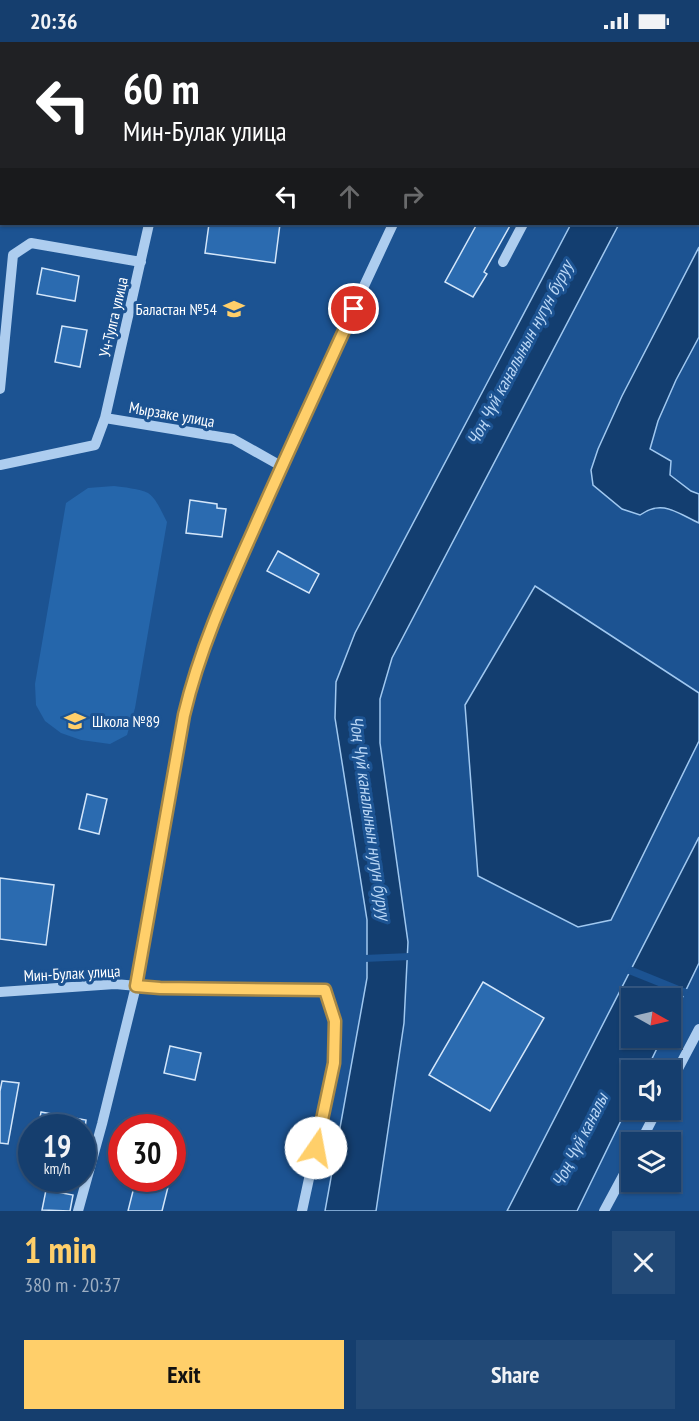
<!DOCTYPE html>
<html lang="en">
<head>
<meta charset="utf-8">
<style>
	body { margin:0; font-family:"PT Sans Narrow",sans-serif; background:#224976; color:#f1f3f6; height:100vh; display:flex; flex-direction:column; font-size:22px; white-space:nowrap }
	* { box-sizing:border-box; margin:0 }
	p { font-size:20px; color:#9daec2 }
	.icon { flex:none; width:33px; height:33px; fill:none; stroke:currentColor; stroke-width:2; stroke-linecap:round; stroke-linejoin:round }
	.map { position:relative; height:1169px; overflow:hidden }
	.sheet { display:flex; flex-direction:column; background:#153e6e; flex:1 }
	.sheet>* { flex:none }
	.banner { position:absolute; left:0px; top:0px; width:699px; height:183px; box-shadow:0 2px 4px #0004,0 0 0 2px #345781; background:#202124; color:#fff; overflow:hidden }
	.needle { width:39px; rotate:98deg }
	.controls { position:absolute; left:621px; top:946px; display:grid; gap:12px }
	.controls a { display:grid; place-items:center; width:60px; height:60px; border-radius:0px; background:#153e6e; box-shadow:0 2px 4px #0004,0 0 0 2px #345781; font-size:30px }
	.speed { position:absolute; left:18px; top:1072px; display:flex; gap:12px; font-size:30px; font-weight:700; text-align:center }
	.speed>* { display:grid; place-content:center; width:78px; height:78px; border-radius:50%; background:#153e6e; box-shadow:0 2px 4px #0004,0 0 0 2px #345781; line-height:1 }
	.speed small { font-size:15px; font-weight:400 }
	.speed .limit { border:9px solid #d22; background:#fff; color:#111 }
	.pin { position:absolute; display:grid; place-items:center; width:51px; height:51px; color:#fff; margin:-26px; border:3px solid #fff; border-radius:50%; box-shadow:0 2px 6px #0007 }
	.me { position:absolute; width:66px; margin:-33px; rotate:12deg; stroke-linejoin:round; filter:drop-shadow(0 0 4px #0008) }
	.turn { display:flex; align-items:center; gap:21px; height:126px; padding:0 24px; font-size:27px }
	.turn .icon { width:78px; height:78px; stroke-width:2.5 }
	.turn b { display:block; font-size:42px; line-height:51px }
	.lanes { display:flex; align-items:center; height:57px; padding:0 24px; background:#0003; justify-content:center; gap:30px; direction:ltr }
	.lanes .off { opacity:.35 }
	.round { display:grid; place-items:center; flex:none; width:63px; height:63px; border-radius:0px; background:#224976 }
	.head { display:flex; align-items:center; justify-content:space-between; height:102px; padding:0 24px }
	h1 { font-size:36px; font-weight:600; line-height:45px; color:#ffcf6a }
	.primary-button { display:flex; gap:12px; margin-top:auto; padding:12px 24px }
	.primary-button a { flex:1; height:69px; border-radius:0px; background:#ffcf6a; color:#111; font-size:24px; font-weight:600; line-height:69px; text-align:center }
	.primary-button a+a { background:#224976; color:#f1f3f6 }
	.status { display:flex; justify-content:space-between; align-items:center; height:42px; padding:0 30px; background:#153e6e; direction:ltr }
	.status svg { height:16px; fill:currentColor }
	.map>svg:first-child { display:block }
	.green { fill:#2566ab }
	.water { fill:#133e70; stroke:#a0c8f0; stroke-width:1.5 }
	.pier { fill:#1c5392 }
	.building { fill:#2b6bb0; stroke:#d3e6fa; stroke-width:1.5 }
	.lines { fill:none; stroke-linecap:round; stroke-linejoin:round }
	.minor { stroke:#adcdef; stroke-width:10 }
	.route-casing { stroke:#a68745; stroke-width:15 }
	.route { stroke:#ffcf6a; stroke-width:10 }
	.labels { text-anchor:middle; stroke-width:6; stroke-linejoin:round; paint-order:stroke }
	.poi-label { font-size:16px; fill:#fff; stroke:#1c5392; text-anchor:end }
	.street-label { font-size:16px; fill:#fff; stroke:#1c5392 }
	.water-label { font-size:18px; font-style:italic; fill:#b9d6f5; stroke:#1c5392 }
</style>
</head>
<body>
<div class="status"><b>20:36</b><svg viewBox="0 0 49 12"><path d="M0 12V9h3v3zM5 12V6h3v6zM10 12V3h3v9zM15 12V0h3v12zM26 1h20v11H26zM47 4h2v5h-2z"/></svg></div>
<div class="map">
<svg width="699" height="1169" viewBox="0 0 699 1169">
	<rect width="100%" height="100%" fill="#1c5392"/>
	<path class="green" d="M114,444C123,445 140,447 148,451C157,457 162,471 167,480L135,666L127,693L110,702L81,698L61,691L45,679L36,663L35,642L66,461L88,446Z"/>
	<path class="water" d="M571,182H619L392,616L380,657V701L408,900L404,981L376,1169H325L367,936V878L335,676L336,640L355,591Z
		M699,205V295L676,338L658,379L650,407L671,419L670,433L691,449L699,452V481C677,471 662,457 640,473L622,467L593,443L591,428L598,407L622,354Z
		M535,544L699,651V699L611,878L578,885L478,834L465,663Z
		M699,795V921L671,979L670,957H632V996H662L646,1029H632L631,1058L577,1169H507Z"/>
	<path class="pier" d="M410,911V918L364,920V913Z
		M630,924L689,948L686,955L626,931Z"/>
	<path class="building" d="M209,182H280L275,221L205,211Z
		M477,182H511L484,230L487,232L473,255L445,240Z
		M42,226L79,234L75,259L37,252Z
		M62,284L87,288L80,325L55,320Z
		M190,458L217,462V466L226,467L222,495L186,491Z
		M278,509L319,532L309,551L267,529Z
		M87,752L107,757L99,792L79,787Z
		M0,836L54,843L46,903L0,897Z
		M483,940L544,976L490,1069L429,1033Z
		M170,1004L201,1011L195,1038L164,1031Z
		M2,1039L19,1041L8,1102L0,1101V1049Z
		M41,1070L86,1078L85,1086H38Z
		M136,1137H170L162,1169H128Z
		M46,1148L73,1153L70,1169L42,1168Z"/>
	<g class="lines">
		<path class="minor" d="M195,2V0
			M476,2L477,0
			M617,2L618,0
			M0,47H2
			M503,220L523,182
			M0,347L13,213L31,201L141,220
			M105,376L149,182
			M0,423L95,403L105,376L233,397L281,424
			M0,950L115,942L160,946L325,948L335,979L334,1021L302,1169
			M670,1042L699,987
			M640,1101L657,1068
			M78,1169L102,1082L136,944L184,673C200,603 231,538 260,473C303,375 348,278 393,182
			M604,1169L632,1117"/>
	</g>
	<g class="lines">
		<defs>
			<path id="route" d="M316,1106L334,1021L335,979L325,948L160,946L136,944L184,673C199,609 226,549 253,489C286,414 320,341 354,267"/>
		</defs>
		<use href="#route" class="route-casing"/>
		<use href="#route" class="route"/>
	</g>
	<defs>
		<symbol id="school-bare" viewBox="-9 -9 18 18"><path d="M0-5L7-2L0 1L-7-2ZM-4 1L0 2.5L4 1V4Q0 6-4 4Z" fill="#ffcf6a" stroke="#1c5392" stroke-width="2.5" paint-order="stroke"/></symbol>
	</defs>
	<g fill-rule="evenodd">
		<use href="#school-bare" x="219" y="252" width="30" height="30"/>
		<use href="#school-bare" x="60" y="664" width="30" height="30"/>
	</g>
	<g class="labels">
		<g class="poi-label">
			<text x="217" y="273">Баластан №54</text>
			<text x="92" y="685" text-anchor="start">Школа №89</text>
		</g>
		<g class="street-label">
			<text transform="translate(113 275) rotate(-77)" y="6">Уч-Тулга улица</text>
			<text transform="translate(172 372) rotate(10)" y="6">Мырзаке улица</text>
			<text transform="translate(72 931) rotate(-3)" y="6">Мин-Булак улица</text>
		</g>
		<g class="water-label">
			<text transform="translate(520 311) rotate(-62)" y="6">Чоң Чүй каналынын нугун буруу</text>
			<text transform="translate(370 776) rotate(82)" y="6">Чоң Чүй каналынын нугун буруу</text>
			<text transform="translate(580 1098) rotate(-63)" y="6">Чоң Чүй каналы</text>
		</g>
	</g>
</svg>
<div class="controls">
<a><svg class="needle" viewBox="-14 -14 28 28"><path d="M0-13l5 13h-10z" fill="#e53935"/><path d="M0 13l5-13h-10z" fill="#9daec2"/></svg></a>
<a><svg class="icon" aria-label="sound" viewBox="0 0 24 24"><path d="M4 9h4l5-4v14l-5-4H4zM17 9q2 3 0 6"/></svg></a>
<a><svg class="icon" aria-label="layers" viewBox="0 0 24 24"><path d="M12 4l9 5-9 5-9-5zM3 14l9 5 9-5"/></svg></a>
</div>
<div class="speed"><div>19<small>km/h</small></div><div class="limit">30</div></div>
<div class="pin" style="left:354px;top:267px;background:#d93025"><svg class="icon" aria-label="arrive" viewBox="0 0 24 24"><path d="M6 21V4h12l-3 4 3 4H6"/></svg></div>
<svg class="me" style="left:316px;top:1106px" viewBox="-20 -20 40 40"><circle r="19" fill="#fff"/><path d="M0-13L10 11 0 6-10 11z" fill="#ffcf6a"/></svg>
<div class="banner">
<div class="turn"><svg class="icon" aria-label="left" viewBox="0 0 24 24"><path d="M17 20v-9H6M10 6l-5 5 5 5"/></svg><div><b>60 m</b>Мин-Булак улица</div></div>
<div class="lanes"><svg class="icon" aria-label="left" viewBox="0 0 24 24"><path d="M17 20v-9H6M10 6l-5 5 5 5"/></svg><svg class="icon off" aria-label="ahead" viewBox="0 0 24 24"><path d="M12 20V5M6 11l6-6 6 6"/></svg><svg class="icon off" aria-label="right" viewBox="0 0 24 24"><path d="M7 20v-9h11M14 6l5 5-5 5"/></svg></div>
</div>
</div>
<section class="sheet">
<div class="head"><div><h1>1 min</h1><p>380 m · 20:37</p></div><a class="round"><svg class="icon" aria-label="close" viewBox="0 0 24 24"><path d="M6 6l12 12M18 6L6 18"/></svg></a></div>
<div class="primary-button"><a>Exit</a><a>Share</a></div>
</section>
</body>
</html>
